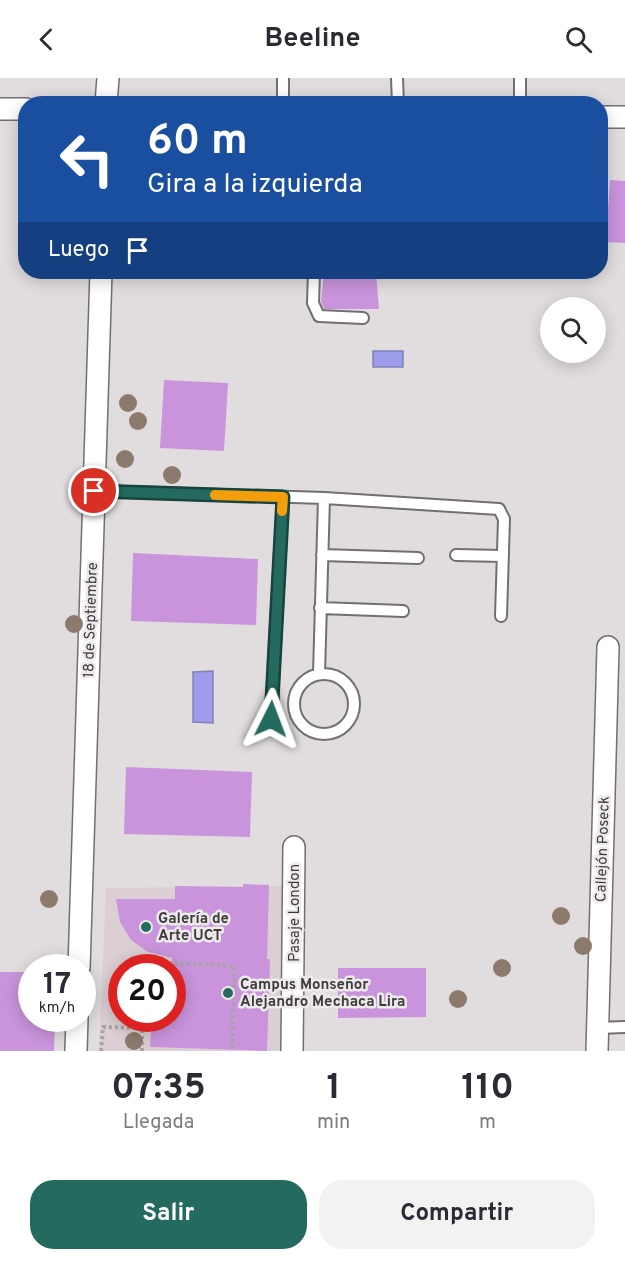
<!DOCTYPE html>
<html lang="es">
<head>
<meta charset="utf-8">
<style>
	body { margin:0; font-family:Overpass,sans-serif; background:#f2f2f3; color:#2b2b33; height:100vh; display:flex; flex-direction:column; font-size:22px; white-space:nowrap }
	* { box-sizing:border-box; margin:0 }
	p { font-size:20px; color:#7c7c81 }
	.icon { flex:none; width:33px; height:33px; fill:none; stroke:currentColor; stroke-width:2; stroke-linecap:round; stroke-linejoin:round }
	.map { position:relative; height:973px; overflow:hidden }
	.details { display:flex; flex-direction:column; background:#fff; flex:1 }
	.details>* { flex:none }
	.hud { position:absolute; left:18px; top:18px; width:590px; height:183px; border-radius:24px; box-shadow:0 3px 15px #0003; background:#1a4fa0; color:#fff; overflow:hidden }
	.fabs { position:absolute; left:540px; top:219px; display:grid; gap:12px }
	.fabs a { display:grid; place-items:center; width:66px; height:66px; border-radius:50%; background:#fff; box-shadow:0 3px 15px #0003; font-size:30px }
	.speed { position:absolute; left:18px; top:876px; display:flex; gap:12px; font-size:30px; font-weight:700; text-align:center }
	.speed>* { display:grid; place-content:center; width:78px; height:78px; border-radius:50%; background:#fff; box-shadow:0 3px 15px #0003; line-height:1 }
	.speed small { font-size:15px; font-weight:400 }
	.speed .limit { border:9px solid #d22; background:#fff; color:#111 }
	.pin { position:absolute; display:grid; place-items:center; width:51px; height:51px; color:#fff; margin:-26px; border:3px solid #fff; border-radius:50%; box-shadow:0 2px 6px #0007 }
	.me { position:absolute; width:66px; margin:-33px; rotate:3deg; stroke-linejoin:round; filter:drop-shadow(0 0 4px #0008) }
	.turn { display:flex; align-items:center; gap:21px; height:126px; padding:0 30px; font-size:27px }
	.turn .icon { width:78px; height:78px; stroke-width:2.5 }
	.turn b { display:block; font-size:42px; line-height:51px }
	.then { display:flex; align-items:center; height:57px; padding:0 30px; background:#0003; gap:12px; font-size:22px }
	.eta { display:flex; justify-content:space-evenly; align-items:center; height:102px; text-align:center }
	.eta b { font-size:36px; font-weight:700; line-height:42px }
	.action { display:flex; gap:12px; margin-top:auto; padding:12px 30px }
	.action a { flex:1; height:69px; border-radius:24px; background:#246a5e; color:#fff; font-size:24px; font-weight:700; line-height:69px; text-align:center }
	.action a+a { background:#f2f2f3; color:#2b2b33 }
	header { display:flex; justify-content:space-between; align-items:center; height:78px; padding:0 30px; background:#fff; font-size:27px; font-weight:700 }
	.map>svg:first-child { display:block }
	.built { fill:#dbcfd3; fill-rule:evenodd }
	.water { fill:#9d9dec; stroke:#8080b8; stroke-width:1.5 }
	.building { fill:#c994db }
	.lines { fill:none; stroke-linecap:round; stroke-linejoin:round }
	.service-casing { stroke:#726f70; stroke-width:14 }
	.minor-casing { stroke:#726f70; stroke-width:24 }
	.path { stroke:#a7a3a5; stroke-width:4; stroke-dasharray:3 3; stroke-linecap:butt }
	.service { stroke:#fff; stroke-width:10 }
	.minor { stroke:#fff; stroke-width:21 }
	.tree { fill:#8c7a6d }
	.route-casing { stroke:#17453d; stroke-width:15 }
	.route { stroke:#246a5e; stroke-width:10 }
	.slow { stroke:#f59e0b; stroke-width:10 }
	.poi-dot { fill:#246a5e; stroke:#eeeaec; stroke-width:2 }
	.labels { text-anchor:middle; stroke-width:5; stroke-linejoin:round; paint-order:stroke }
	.street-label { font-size:15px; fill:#3e3c3d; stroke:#eeeaec }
	.poi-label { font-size:15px; font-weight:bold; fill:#3e3c3d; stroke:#eeeaec; text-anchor:start }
</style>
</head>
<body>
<header><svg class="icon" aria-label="back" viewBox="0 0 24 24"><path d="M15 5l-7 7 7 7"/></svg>Beeline<svg class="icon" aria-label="search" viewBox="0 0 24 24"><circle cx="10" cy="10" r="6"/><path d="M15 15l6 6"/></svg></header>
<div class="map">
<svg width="625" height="973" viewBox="0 0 625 973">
	<rect width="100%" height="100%" fill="#e1dddf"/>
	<path class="built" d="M286,808L284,973H99L106,810ZM122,890H172V940H122Z"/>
	<path class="water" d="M373,273H403V289H373Z
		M213,593V645L193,644V594Z"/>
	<path class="building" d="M610,102L625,103V165L606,164Z
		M324,194H376L379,231H324L321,223Z
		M164,302L228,305L224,373L160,370Z
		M133,475L258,481L256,547L131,543Z
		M126,689L252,694L250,759L124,756Z
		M243,806L269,807L267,881H270L267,973L150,969L152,940H172V880L148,874L131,862L120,844L116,821H175V808L243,809Z
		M338,890H426V939L338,940Z
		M0,894H32V940H55L54,973H0Z"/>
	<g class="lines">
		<defs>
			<path id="service" d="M397,0L398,26
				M520,0V26
				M283,26V0
				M314,194L313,225L319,238L363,240
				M94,413L324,420L499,431L504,441L501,538
				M322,477L418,480
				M456,477L503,478
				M320,530L403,533
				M294 626a30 30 0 1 1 60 0a30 30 0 1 1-60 0Z
				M319,596L324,420
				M271,641L283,419
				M597,950L625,949"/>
			<path id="minor" d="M106,26L108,0
				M0,31H26
				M600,39H625
				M79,890L101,194
				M76,973L77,940
				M292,973L294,769
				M597,973L608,569"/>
		</defs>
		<use href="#service" class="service-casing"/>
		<use href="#minor" class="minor-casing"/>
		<path class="path" d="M145,890V884L234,888L232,973
			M101,973L103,949L142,950
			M142,973V940"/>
		<use href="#service" class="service"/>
		<use href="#minor" class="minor"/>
	</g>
	<g class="tree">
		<circle cx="128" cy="325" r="9"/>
		<circle cx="138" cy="343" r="9"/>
		<circle cx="125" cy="381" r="9"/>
		<circle cx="172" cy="397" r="9"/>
		<circle cx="74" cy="546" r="9"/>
		<circle cx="49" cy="821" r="9"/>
		<circle cx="561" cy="838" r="9"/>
		<circle cx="583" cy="868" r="9"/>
		<circle cx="502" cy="890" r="9"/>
		<circle cx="458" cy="921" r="9"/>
		<circle cx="134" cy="963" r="9"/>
	</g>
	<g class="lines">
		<defs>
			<path id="route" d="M94,413L283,419L271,641"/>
		</defs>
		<use href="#route" class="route-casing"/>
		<use href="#route" class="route"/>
		<path class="slow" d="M215,417L283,419L282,433"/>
	</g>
	<g class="poi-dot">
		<circle cx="146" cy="849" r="6"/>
		<circle cx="228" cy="915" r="6"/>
	</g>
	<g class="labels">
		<g class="street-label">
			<text transform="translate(90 542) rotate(-88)" y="5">18 de Septiembre</text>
			<text transform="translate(602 771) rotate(-88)" y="5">Callejón Poseck</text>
			<text transform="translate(294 835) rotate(-90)" y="5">Pasaje London</text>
		</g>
		<g class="poi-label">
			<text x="158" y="845">Galería de<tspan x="158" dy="17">Arte UCT</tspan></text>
			<text x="240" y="911">Campus Monseñor<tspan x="240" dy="17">Alejandro Mechaca Lira</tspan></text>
		</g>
	</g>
</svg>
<div class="fabs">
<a><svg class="icon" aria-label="search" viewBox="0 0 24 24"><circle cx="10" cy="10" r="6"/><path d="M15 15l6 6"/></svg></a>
</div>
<div class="speed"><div>17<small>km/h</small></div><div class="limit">20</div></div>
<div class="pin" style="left:94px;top:413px;background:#d93025"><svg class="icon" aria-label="arrive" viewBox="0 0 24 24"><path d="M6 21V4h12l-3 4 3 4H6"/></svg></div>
<svg class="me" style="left:271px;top:641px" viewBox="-20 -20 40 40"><path d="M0-17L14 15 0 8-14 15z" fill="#246a5e" stroke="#fff" stroke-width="4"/></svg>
<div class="hud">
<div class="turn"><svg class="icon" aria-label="left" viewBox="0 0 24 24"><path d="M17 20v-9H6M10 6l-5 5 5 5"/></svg><div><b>60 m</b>Gira a la izquierda</div></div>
<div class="then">Luego<svg class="icon" aria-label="arrive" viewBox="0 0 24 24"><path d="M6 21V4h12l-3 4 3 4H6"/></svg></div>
</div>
</div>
<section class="details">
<div class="eta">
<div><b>07:35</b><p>Llegada</p></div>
<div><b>1</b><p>min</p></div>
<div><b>110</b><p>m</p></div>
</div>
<div class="action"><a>Salir</a><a>Compartir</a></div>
</section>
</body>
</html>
